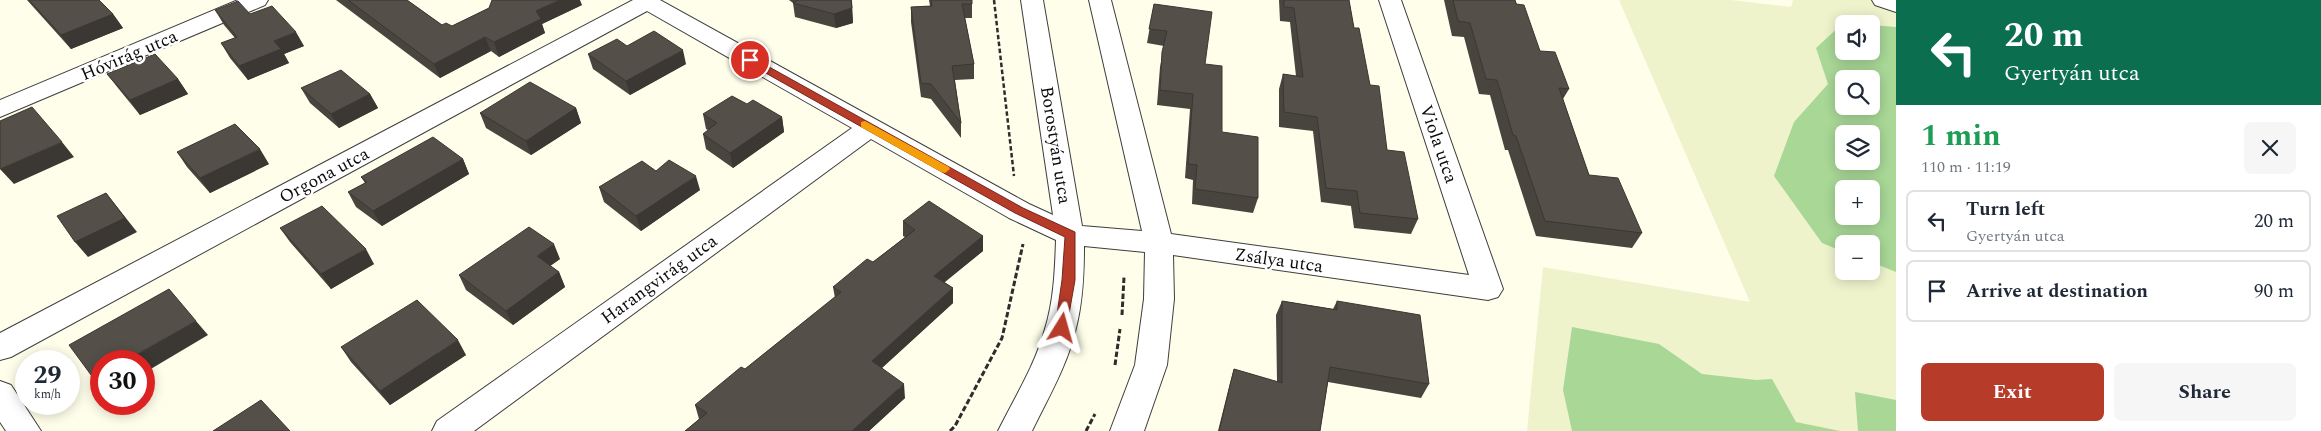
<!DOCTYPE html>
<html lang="en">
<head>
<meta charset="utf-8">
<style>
	body { margin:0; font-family:Spectral,serif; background:#f6f6f7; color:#1f2937; height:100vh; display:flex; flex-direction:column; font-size:19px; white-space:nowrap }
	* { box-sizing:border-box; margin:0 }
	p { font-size:16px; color:#747a83 }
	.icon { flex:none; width:28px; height:28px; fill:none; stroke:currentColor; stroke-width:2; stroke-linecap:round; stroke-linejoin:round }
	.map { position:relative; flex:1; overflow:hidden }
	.sheet { display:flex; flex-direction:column; background:#fff; width:425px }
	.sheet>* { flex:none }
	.guide { background:#0b6e4f; color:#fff; overflow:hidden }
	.tools { position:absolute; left:1835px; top:15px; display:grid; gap:10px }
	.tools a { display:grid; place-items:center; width:45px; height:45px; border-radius:8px; background:#fff; box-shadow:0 2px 12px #0003; font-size:25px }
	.speed { position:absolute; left:15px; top:350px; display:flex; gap:10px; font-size:25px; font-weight:700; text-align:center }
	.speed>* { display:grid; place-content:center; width:65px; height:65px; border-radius:50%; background:#fff; box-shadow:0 2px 12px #0003; line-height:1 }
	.speed small { font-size:12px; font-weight:400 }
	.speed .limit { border:8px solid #d22; background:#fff; color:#111 }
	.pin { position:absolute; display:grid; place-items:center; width:42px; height:42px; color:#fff; margin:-21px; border:2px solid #fff; border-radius:50%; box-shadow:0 1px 5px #0007 }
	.me { position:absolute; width:55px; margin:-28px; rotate:8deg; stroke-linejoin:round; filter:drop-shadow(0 0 4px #0008) }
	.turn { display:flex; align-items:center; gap:18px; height:105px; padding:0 25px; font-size:22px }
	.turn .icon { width:65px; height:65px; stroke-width:2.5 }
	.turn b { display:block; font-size:35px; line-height:42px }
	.round { display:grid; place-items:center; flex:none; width:52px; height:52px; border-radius:8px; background:#f6f6f7 }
	.head { display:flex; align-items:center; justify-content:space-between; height:85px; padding:0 25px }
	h1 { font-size:30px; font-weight:700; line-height:38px; color:#1e9e55 }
	.action { display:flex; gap:10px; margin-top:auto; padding:10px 25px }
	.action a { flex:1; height:58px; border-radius:8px; background:#b63b29; color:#fff; font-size:20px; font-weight:700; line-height:58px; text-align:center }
	.action a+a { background:#f6f6f7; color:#1f2937 }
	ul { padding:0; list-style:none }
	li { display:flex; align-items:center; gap:15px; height:62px; margin:0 10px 8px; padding:0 15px; border:2px solid #e0e1e3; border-radius:8px }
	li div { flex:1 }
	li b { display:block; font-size:19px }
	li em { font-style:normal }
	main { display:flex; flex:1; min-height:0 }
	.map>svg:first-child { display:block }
	.farmland { fill:#eff3cc; fill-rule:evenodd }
	.forest { fill:#a8d796; fill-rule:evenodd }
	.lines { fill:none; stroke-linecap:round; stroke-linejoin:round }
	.minor-casing { stroke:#3e3e3e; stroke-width:2 }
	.path-far1 { stroke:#2d2d2d; stroke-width:2.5; stroke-dasharray:4.5 2.5; stroke-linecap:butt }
	.path { stroke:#2d2d2d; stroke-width:3; stroke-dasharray:5.5 2.5; stroke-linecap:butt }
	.minor { fill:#fff; fill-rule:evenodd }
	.wall { fill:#48443e }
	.shaded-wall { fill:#3b3732 }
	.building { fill:#544f48; stroke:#3b3732 }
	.route { fill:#b63b29; stroke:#76261b }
	.slow { fill:#f59e0b }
	.labels { text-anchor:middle; stroke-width:5; stroke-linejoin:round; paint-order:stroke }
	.street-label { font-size:18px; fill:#0b0b0b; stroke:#fff }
</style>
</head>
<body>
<main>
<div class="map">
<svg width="1896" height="431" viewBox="0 0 1896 431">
	<rect width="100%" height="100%" fill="#fefeea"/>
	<path class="farmland" d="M1619,0H1731L1791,7L1793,0H1896V431H1527L1543,267L1750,302ZM1844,24H1871V51H1844ZM1844,79H1871V106H1844ZM1844,134H1871V161H1844ZM1844,189H1871V216H1844ZM1844,244H1871V271H1844Z"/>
	<path class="forest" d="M1843,23L1847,24H1844V51H1871V25L1896,27V272L1871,262V244H1844V252L1822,243L1774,176L1794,122L1828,84L1816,48ZM1844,79H1871V106H1844ZM1844,134H1871V161H1844ZM1844,189H1871V216H1844Z
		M1572,327L1659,344L1702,374L1756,380L1772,379L1796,422L1840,431H1572L1563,390Z
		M1855,392L1896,400V431H1858Z"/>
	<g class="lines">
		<defs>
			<path id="minor" d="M238,0H268L265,5L0,117V100Z
				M633,0H660L1029,204L1053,215L1021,0H1043L1082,226L1142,231L1089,0H1111L1171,234L1469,275L1379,0H1401L1503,289L1498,297L1488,300L1173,255L1174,299L1167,365L1144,431H1110L1135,365L1144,299L1145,252L1084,246C1084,273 1083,301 1076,328C1068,364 1048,398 1032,431H998C1015,397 1035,365 1045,329C1054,300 1055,269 1056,240L1009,218L871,139L474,431H432L437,421L852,128L647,11L11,357L0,360V333Z
				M1872,0H1896V12L1875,5Z
				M0,381L11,385L41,431H6L0,422Z"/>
		</defs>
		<use href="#minor" class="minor-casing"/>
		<path class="path-far1" d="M994,0L1014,176"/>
		<path class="path" d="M1122,315L1124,277
			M1115,365L1120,329
			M950,431L955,426L1002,338L1023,244
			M1086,431L1095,414"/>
		<use href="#minor" class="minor"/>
	</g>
	<path class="wall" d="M27,0H99L113,14L123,28L71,49Z
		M336,0H407L442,25L452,26L489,8L582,5L542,24L545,33L499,57L491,51L440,78Z
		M789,0H852L853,23L836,28L795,17L793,3Z
		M929,0H972V18H965L974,64V79L955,80L961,123V138L931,99L921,97L911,22V7L930,6Z
		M1279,0H1349L1354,28L1387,150L1418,219L1411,234L1354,228L1351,206L1321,202L1313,131L1279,127V89L1283,74L1296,76L1290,22L1280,21Z
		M1444,0H1515L1540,51L1569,89L1563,99L1589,175L1642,233L1632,248L1536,236L1508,150H1505L1490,95L1479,94L1464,37L1452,36Z
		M1154,4L1205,64L1222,132L1258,198L1253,213L1192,204L1193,180L1185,178L1190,109L1157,105L1160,67L1164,46L1147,43Z
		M215,10L250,14L304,46L284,54L289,63L248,80L230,58L221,43L235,38L224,25Z
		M627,46L686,64L630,95L593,69L588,54Z
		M107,74L178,79L188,94L140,115L118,88Z
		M301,88L370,94L378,108L339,128L310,103Z
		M747,104L782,117L784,132L733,168L706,149L703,134L708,130L706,129L703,114Z
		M576,108L581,123L531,155L486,128L480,113Z
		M177,152L269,164L210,193L187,167Z
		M463,159L469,174L382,226L356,207L348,192L365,183L361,177Z
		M656,171L700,190L641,231L604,202L599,187Z
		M903,221L983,236V251L944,282L953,288V303L882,368L905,398L869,431H685L699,419L695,405L745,369L835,298L833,287L873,262L905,237L903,236Z
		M280,228L374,264L331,289L290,242Z
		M560,259L550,266L559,272L565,287L513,325L466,290L459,275Z
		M1282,301L1333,309L1337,301L1429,384L1421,398L1328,382L1320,431H1218L1230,383L1234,369L1277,382L1276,315Z
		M341,347L466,355L390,405L351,362Z"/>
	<path class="shaded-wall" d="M559,0H580L582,5L542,24L545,33L499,57L494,42L536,11Z
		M851,0L853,23L836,28L834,14Z
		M113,14L123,28L71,49L61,35Z
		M296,32L304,46L284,54L289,63L248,80L239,66L274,41Z
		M485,37L491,51L440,78L434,64Z
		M683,50L686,64L630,95L626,81Z
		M178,79L188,94L140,115L130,100Z
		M370,94L378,108L339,128L331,114Z
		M576,108L581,123L531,155L526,141Z
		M782,117L784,132L733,168L730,153Z
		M62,142L74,157L14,184L0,169Z
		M260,149L269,164L210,193L200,178Z
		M463,159L469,174L382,226L373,211Z
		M696,176L700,190L641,231L636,216Z
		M106,193L137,232L88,257L75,242Z
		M983,236V251L934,291V276Z
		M554,244L560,259L543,271L537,256Z
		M366,249L374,264L331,289L321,274Z
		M559,272L565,287L513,325L506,311Z
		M953,288V303L874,375L872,361Z
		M196,321L208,335L144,373V361H125Z
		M458,340L466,355L390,405L380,391Z
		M101,375V386L94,379Z
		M904,384L905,398L869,431H852Z"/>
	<path class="building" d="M29,0H99L113,14L61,35Z
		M348,0H407L442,25L446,23L452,26L489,8L492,0H559L536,11L541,19L494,42L485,37L434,64Z
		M798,0H851L852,8L834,14L793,3Z
		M931,0H972V4H962L974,64L952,66L961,123L931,84L921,83L911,7L932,6Z
		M1284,0H1349L1354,28H1359L1370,85L1379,86L1387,150L1404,152L1418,219L1360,213L1357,191L1326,188L1317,117L1284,112L1283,74L1303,77L1294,8L1284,7Z
		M1453,0H1515L1516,4L1524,5L1540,51L1555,52L1569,89L1559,88L1589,175L1618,178L1642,233L1545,221L1516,136L1513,135L1497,80L1486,79L1470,23L1458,21Z
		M238,1L250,14L272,6L296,32L274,41L281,49L239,66L221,43L237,37L215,10Z
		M1154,4L1212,12L1205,64L1222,66V132L1258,137V198L1195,189L1197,165L1188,164L1193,94L1160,90L1162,52L1167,31L1149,29Z
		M654,31L683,50L626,81L588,54L617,39L627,46Z
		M155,54L178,79L130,100L107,74Z
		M341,70L370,94L331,114L301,88Z
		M530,82L576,108L526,141L480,113Z
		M732,96L747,104L753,100L782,117L730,153L703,134L717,123L703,114Z
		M32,107L62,142L0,169V121Z
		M235,124L260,149L200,178L177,152Z
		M433,137L463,159L373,211L348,192L367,182L361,177Z
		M669,160L696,176L636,216L599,187L642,161L656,171Z
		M106,193L125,218L75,242L57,216Z
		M929,201L983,236L934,276L953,288L872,361L904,384L852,431H685L707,413L695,405L741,367L745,369L841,292L833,287L867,259L873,262L915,230L903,221Z
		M322,206L366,249L321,274L280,228Z
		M529,227L554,244L537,256L559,272L506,311L459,275Z
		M169,289L196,321L125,361H101V375L94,379L69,345Z
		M417,300L458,340L380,391L341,347Z
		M1282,301L1337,310V301L1420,315L1429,384L1330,367L1320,431H1219L1234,369L1282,383Z
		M261,400L290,431H213Z"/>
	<path class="route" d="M746,58H753L1023,208L1075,232V280L1066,331L1062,333L1055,328L1062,280L1065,237L1015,213L746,62Z"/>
	<path class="slow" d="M865,121L949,167L950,169L945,173L941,172L861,127V122Z"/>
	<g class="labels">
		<g class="street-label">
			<text transform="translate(129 55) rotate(-23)" y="6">Hóvirág utca</text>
			<text transform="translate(1439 144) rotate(71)" y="6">Viola utca</text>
			<text transform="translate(1056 145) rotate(81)" y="6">Borostyán utca</text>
			<text transform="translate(324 175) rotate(-28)" y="6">Orgona utca</text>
			<text transform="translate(1279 260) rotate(8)" y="6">Zsálya utca</text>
			<text transform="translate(659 279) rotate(-36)" y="6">Harangvirág utca</text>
		</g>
	</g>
</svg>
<div class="tools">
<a><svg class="icon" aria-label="sound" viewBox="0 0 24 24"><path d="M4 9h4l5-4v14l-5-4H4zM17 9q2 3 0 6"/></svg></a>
<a><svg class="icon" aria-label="search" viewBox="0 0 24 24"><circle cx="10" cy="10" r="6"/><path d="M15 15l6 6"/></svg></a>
<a><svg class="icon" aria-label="layers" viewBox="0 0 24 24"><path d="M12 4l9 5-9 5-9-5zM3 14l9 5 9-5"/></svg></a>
<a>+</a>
<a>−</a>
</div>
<div class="speed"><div>29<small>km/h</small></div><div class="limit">30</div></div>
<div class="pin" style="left:750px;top:60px;background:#d93025"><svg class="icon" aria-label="arrive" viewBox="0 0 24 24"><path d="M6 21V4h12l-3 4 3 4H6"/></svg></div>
<svg class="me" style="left:1062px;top:328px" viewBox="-20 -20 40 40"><path d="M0-17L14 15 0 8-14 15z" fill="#b63b29" stroke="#fff" stroke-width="4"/></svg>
</div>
<section class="sheet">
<div class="guide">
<div class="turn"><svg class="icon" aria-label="left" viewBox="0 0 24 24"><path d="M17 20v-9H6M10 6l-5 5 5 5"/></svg><div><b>20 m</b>Gyertyán utca</div></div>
</div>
<div class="head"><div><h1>1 min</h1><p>110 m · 11:19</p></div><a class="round"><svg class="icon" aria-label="close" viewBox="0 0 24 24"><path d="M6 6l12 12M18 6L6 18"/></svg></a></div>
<ul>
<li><svg class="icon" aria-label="left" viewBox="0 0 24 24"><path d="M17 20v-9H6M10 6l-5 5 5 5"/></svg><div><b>Turn left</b><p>Gyertyán utca</p></div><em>20 m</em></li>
<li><svg class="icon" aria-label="arrive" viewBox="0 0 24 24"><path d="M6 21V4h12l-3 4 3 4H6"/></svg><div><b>Arrive at destination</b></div><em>90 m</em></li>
</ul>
<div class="action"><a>Exit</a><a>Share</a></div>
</section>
</main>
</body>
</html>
